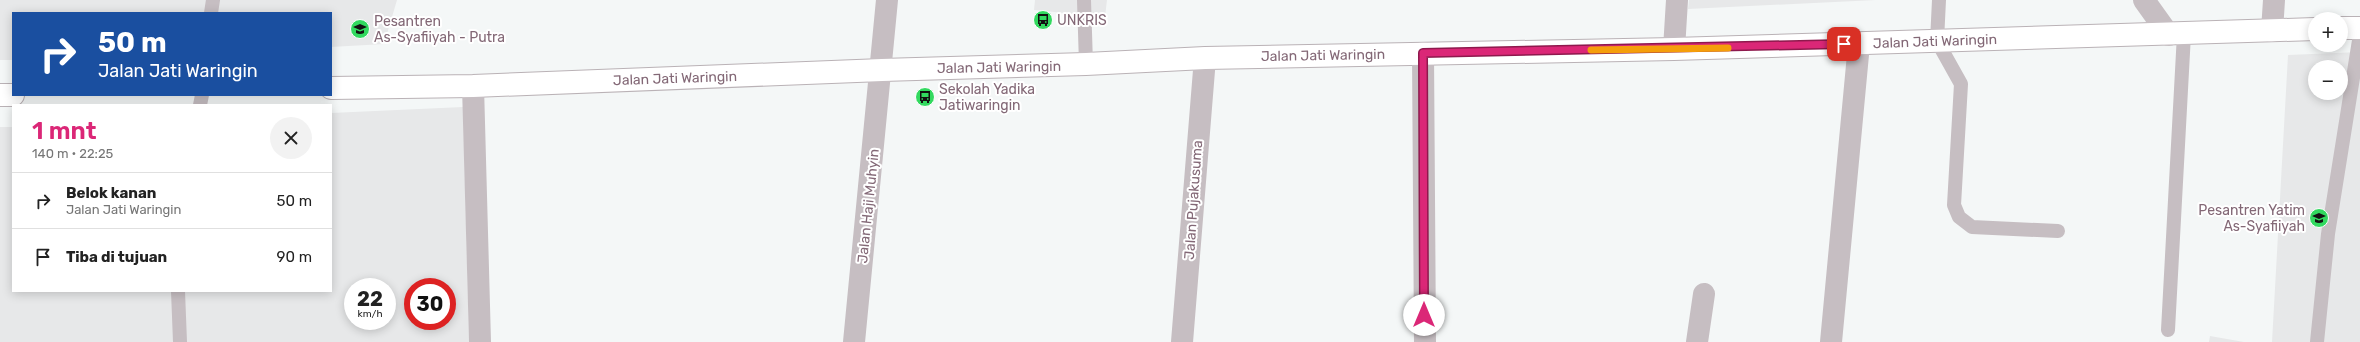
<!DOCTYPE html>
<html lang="id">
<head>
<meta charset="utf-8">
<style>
	body { margin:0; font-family:Rubik,sans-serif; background:#f2f2f2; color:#222; height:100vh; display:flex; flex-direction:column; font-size:15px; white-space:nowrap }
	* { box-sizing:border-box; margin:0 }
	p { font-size:13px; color:#767676 }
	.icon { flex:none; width:22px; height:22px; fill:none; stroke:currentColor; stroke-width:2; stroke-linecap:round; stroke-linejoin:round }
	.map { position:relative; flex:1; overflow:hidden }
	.details { position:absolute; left:12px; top:104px; width:320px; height:188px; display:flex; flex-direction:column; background:#fff; border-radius:0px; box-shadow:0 2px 10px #0003 }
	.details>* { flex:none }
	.banner { position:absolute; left:12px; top:12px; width:320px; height:84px; border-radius:0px; box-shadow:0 2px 10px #0003; background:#1a4fa0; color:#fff; overflow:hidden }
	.controls { position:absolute; left:2308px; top:12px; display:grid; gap:8px }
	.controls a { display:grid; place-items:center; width:40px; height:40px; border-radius:50%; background:#fff; box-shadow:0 2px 10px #0003; font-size:20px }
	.speed { position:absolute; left:344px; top:278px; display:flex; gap:8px; font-size:20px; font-weight:700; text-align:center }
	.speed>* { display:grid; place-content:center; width:52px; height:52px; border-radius:50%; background:#fff; box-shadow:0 2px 10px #0003; line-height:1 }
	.speed small { font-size:10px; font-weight:400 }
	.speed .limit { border:6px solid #d22; background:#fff; color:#111 }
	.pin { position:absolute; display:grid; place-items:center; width:34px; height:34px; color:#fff; margin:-17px; border-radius:8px; box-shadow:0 2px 6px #0006 }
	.me { position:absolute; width:44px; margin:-22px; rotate:0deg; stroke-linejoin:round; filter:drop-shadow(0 0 3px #0008) }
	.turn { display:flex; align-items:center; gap:14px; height:84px; padding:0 20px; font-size:18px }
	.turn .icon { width:52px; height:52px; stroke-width:2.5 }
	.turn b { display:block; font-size:28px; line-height:34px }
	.round { display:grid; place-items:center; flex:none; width:42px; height:42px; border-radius:21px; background:#f2f2f2 }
	.headline { display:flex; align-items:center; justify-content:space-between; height:68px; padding:0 20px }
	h1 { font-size:24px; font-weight:600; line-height:30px; color:#db2777 }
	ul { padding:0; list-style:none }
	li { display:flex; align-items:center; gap:12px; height:56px; padding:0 20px; border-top:1px solid #e0e0e0 }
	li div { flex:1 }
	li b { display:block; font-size:15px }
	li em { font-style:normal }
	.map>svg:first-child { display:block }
	.built { fill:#e7e8e9; fill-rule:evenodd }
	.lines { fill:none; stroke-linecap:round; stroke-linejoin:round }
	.primary-casing { stroke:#bab2b6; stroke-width:24 }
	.service { stroke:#c6bec2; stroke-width:14 }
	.minor { stroke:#c6bec2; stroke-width:22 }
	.primary { stroke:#fff; stroke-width:22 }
	.route-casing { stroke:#8e194d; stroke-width:10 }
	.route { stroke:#db2777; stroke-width:7 }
	.slow { stroke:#f59e0b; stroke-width:7 }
	.labels { text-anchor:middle; stroke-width:4; stroke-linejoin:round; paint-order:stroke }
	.poi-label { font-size:14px; fill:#836876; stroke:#fff; text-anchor:start }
	.street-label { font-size:14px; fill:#836876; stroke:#fff }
</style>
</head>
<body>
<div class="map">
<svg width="2360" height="342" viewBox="0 0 2360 342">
	<rect width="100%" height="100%" fill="#f4f7f7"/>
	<path class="built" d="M0,0H397L384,44L331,47V13H13V60H0Z
		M1035,0H1107L1105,17L1034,10Z
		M1689,0H1876L1688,9Z
		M2360,52V342H2272L2288,55ZM2315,67H2341V93H2315Z
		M463,107L469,342H0V127H13V291H331V113ZM353,287H387V321H353ZM413,287H447V321H413Z
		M2210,336L2244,342H2209Z"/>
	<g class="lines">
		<defs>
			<path id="primary" d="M2341,28H2360
				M331,88L473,86L882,70L1086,64L1205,58L1674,49L2315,29
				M0,95H13"/>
		</defs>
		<use href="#primary" class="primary-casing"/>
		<path class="service" d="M1084,0L1086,64
			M1939,0L1937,41L1961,84L1954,205L1959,217L1972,227L2058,231
			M211,13L213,0
			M200,105L202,95
			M178,291L180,342
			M2168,330L2184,34
			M2317,342L2328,234L2360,34"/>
		<path class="minor" d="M2144,0L2169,35
			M2272,31L2274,0
			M1674,49L1677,0
			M1423,53L1425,342
			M473,86L480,342
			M854,342L887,0
			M1182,342L1205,58
			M1697,342L1704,294
			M1831,342L1859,44"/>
		<use href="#primary" class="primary"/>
	</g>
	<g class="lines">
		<defs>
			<path id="route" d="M1424,315L1423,53L1844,44"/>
		</defs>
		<use href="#route" class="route-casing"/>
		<use href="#route" class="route"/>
		<path class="slow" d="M1591,50L1728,48"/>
	</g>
	<defs>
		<symbol id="bus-disc" viewBox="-11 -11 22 22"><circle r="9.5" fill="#32d95f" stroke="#fff"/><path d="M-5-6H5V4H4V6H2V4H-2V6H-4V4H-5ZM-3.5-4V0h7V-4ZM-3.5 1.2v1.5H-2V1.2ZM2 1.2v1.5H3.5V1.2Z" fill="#111"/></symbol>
		<symbol id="school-disc" viewBox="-11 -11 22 22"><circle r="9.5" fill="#32d95f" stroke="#fff"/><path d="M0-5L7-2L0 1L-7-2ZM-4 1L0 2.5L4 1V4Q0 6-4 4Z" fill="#111"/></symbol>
	</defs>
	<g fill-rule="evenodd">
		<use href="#bus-disc" x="1032" y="9" width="22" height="22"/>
		<use href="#school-disc" x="349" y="18" width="22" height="22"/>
		<use href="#bus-disc" x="914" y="86" width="22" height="22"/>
		<use href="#school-disc" x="2308" y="207" width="22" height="22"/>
	</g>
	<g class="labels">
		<g class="poi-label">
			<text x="1057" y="25">UNKRIS</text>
			<text x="374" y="26">Pesantren<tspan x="374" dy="16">As-Syafiiyah - Putra</tspan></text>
			<text x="939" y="94">Sekolah Yadika<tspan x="939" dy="16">Jatiwaringin</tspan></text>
			<text x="2305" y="215" text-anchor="end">Pesantren Yatim<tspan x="2305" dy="16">As-Syafiiyah</tspan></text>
		</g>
		<g class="street-label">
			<text transform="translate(1935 41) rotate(-2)" y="5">Jalan Jati Waringin</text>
			<text transform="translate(1323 55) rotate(-1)" y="5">Jalan Jati Waringin</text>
			<text transform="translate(999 67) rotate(-1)" y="5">Jalan Jati Waringin</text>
			<text transform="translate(675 78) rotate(-2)" y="5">Jalan Jati Waringin</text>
			<text transform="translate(1193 200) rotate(-86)" y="5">Jalan Pujakusuma</text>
			<text transform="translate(868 206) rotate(-84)" y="5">Jalan Haji Muhyin</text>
		</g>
	</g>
</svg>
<div class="controls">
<a>+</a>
<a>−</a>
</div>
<div class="speed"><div>22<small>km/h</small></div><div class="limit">30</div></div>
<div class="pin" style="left:1844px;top:44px;background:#d93025"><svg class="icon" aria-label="arrive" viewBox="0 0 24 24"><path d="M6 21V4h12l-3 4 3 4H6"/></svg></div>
<svg class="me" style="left:1424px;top:315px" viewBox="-20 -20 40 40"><circle r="19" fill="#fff"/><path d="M0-13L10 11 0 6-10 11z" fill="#db2777"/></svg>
<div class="banner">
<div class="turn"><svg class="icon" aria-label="right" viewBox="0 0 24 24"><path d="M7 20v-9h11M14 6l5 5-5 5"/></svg><div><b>50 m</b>Jalan Jati Waringin</div></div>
</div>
<section class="details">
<div class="headline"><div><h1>1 mnt</h1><p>140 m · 22:25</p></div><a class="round"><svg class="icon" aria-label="close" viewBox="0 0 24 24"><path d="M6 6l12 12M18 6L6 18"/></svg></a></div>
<ul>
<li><svg class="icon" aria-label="right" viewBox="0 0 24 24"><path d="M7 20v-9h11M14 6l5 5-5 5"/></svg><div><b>Belok kanan</b><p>Jalan Jati Waringin</p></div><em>50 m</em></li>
<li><svg class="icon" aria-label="arrive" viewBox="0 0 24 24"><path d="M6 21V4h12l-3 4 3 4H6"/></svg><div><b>Tiba di tujuan</b></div><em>90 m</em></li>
</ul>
</section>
</div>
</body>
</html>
